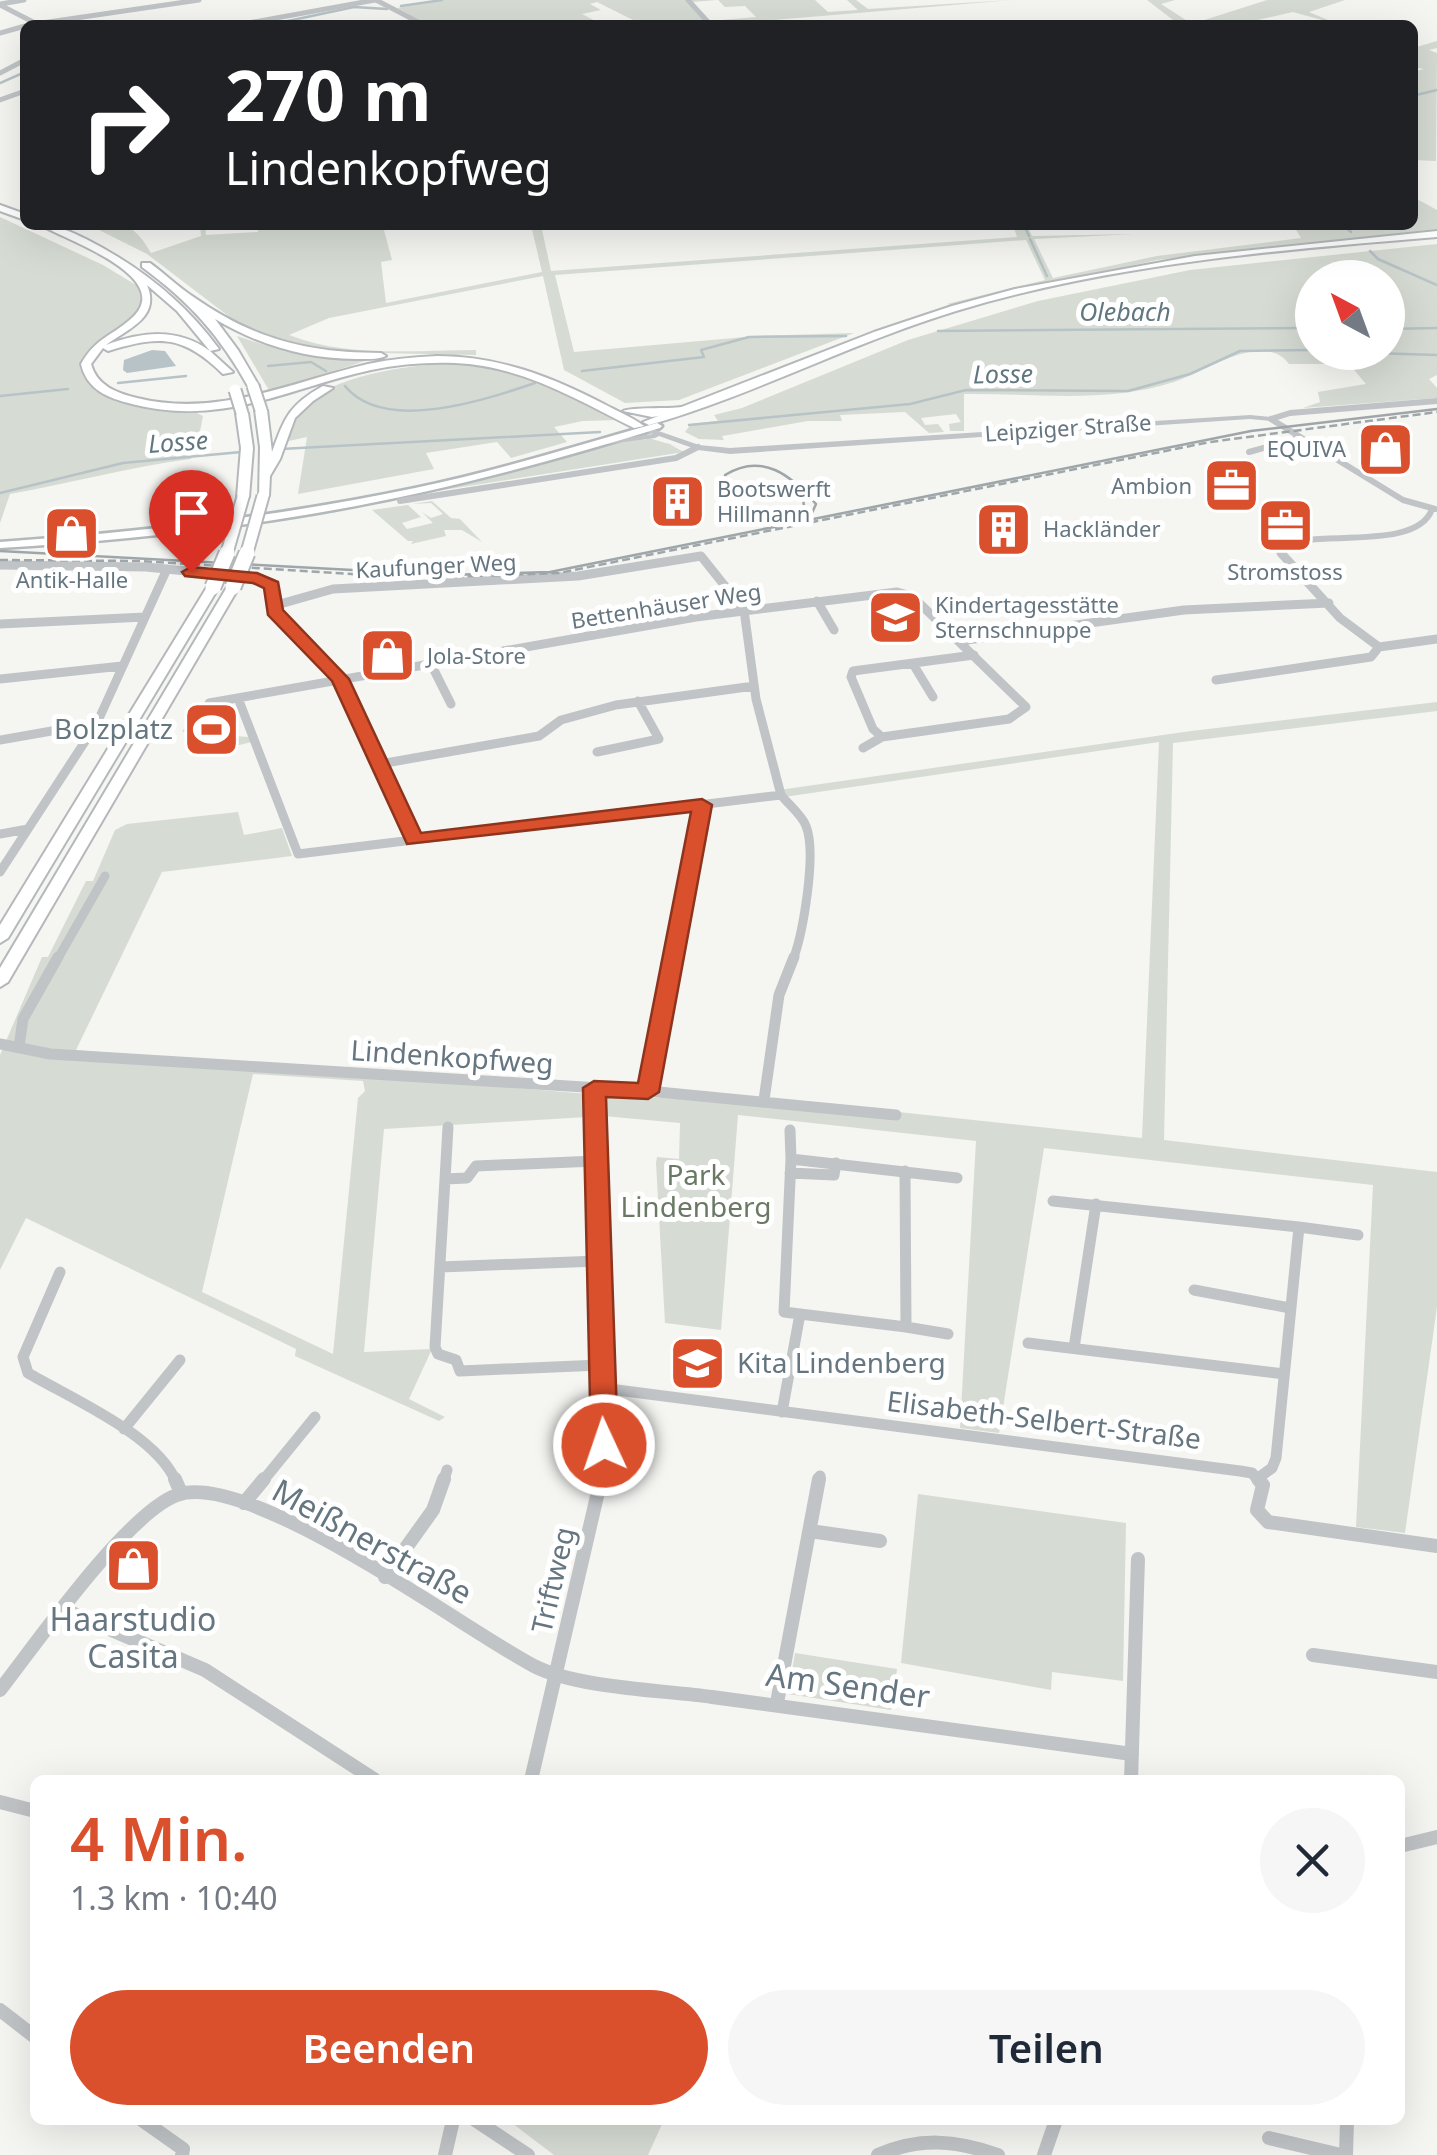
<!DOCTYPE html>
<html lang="de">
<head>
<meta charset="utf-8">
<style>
	body { margin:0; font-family:"Noto Sans",sans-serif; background:#f6f6f7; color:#1f2937; height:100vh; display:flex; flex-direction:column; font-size:38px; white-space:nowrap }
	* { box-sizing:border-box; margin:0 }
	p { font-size:32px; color:#747a83 }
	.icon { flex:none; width:55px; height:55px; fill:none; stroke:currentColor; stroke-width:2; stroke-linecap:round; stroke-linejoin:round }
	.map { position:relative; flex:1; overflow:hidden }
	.details { position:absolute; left:30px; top:1775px; width:1375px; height:350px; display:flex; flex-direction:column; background:#fff; border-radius:15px; box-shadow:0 10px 40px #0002 }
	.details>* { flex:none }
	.guide { position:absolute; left:20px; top:20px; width:1398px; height:210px; border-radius:15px; box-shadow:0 10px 40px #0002; background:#202124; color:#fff; overflow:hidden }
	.needle { width:65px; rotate:319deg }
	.buttons { position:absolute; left:1295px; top:260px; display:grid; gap:20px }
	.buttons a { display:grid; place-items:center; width:110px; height:110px; border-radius:50%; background:#fff; box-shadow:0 10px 40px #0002; font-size:50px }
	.pin { position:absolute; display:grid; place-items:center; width:85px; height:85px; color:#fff; margin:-102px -42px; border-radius:50% 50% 50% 0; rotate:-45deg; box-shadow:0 0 10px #0007 }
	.pin .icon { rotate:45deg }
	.me { position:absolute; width:110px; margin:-55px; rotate:357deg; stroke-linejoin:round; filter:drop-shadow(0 0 8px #0008) }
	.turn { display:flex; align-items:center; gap:35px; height:210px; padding:0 40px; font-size:45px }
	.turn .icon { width:130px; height:130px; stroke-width:2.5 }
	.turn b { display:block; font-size:70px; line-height:85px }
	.round { display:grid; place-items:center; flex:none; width:105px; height:105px; border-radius:52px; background:#f6f6f7 }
	.headline { display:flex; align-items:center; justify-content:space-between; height:170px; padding:0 40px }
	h1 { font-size:60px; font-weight:600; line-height:75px; color:#db502c }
	.button { display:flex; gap:20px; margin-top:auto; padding:20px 40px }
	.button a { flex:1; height:115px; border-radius:60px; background:#db502c; color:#fff; font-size:40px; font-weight:600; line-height:115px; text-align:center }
	.button a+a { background:#f6f6f7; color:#1f2937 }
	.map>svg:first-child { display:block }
	.green { fill:#d6dcd3; fill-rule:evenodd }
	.water { fill:#b7c3c7 }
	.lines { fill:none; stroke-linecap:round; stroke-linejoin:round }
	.stream { stroke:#b7c3c7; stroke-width:2.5 }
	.primary-casing { stroke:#b3b8bb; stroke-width:5 }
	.trunk-casing { stroke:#b5b8bb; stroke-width:4 }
	.motorway-casing { stroke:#b5b8bb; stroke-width:4 }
	.minor-far4 { stroke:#c0c4c7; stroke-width:5 }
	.minor-far3 { stroke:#c0c4c7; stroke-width:6 }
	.minor-far2 { stroke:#c0c4c7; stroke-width:9 }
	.minor-far1 { stroke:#c0c4c7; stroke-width:11 }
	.minor { stroke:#c0c4c7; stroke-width:14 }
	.tertiary { fill:#c0c4c7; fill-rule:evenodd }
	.primary { fill:#fff; fill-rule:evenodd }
	.trunk { fill:#fff; fill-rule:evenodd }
	.motorway { fill:#fff; fill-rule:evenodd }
	.tram { stroke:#9fa6aa; stroke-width:2.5 }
	.rail { stroke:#9fa6aa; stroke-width:2.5; stroke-dasharray:8 4; stroke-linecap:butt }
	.motorway-bridge-far1-casing { stroke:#b5b8bb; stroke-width:15; stroke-linecap:butt }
	.motorway-bridge-casing { stroke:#b5b8bb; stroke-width:19; stroke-linecap:butt }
	.motorway-bridge-far1 { stroke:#fff; stroke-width:11 }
	.motorway-bridge { stroke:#fff; stroke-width:15 }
	.route { fill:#db502c; stroke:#8e341d; stroke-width:2.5 }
	.labels { text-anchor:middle; stroke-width:10; stroke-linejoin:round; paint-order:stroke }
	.far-street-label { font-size:22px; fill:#657681; stroke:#fff }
	.far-poi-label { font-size:22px; fill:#657681; stroke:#fff; text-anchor:start }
	.far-water-label { font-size:25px; font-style:italic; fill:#61777f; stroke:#fff }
	.poi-label { font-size:28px; fill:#657681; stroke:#fff; text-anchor:end }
	.street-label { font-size:28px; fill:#657681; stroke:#fff }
	.park-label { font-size:28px; fill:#697964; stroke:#fff }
	.near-street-label { font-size:32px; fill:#657681; stroke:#fff }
	.near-poi-label { font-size:32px; fill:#657681; stroke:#fff }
</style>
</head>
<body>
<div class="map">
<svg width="1437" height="2155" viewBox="0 0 1437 2155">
	<rect width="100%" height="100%" fill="#f5f5f2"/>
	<path class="green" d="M444,0H717L693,2L710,21L756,17L745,6L725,7L718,0H815L828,12L858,10L847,0H856L868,9L1012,0L713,25H643L597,2L590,4L601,10L582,14L603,25H429L397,8Z
		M1147,0H1175L1161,4L1192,24L1267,0H1345L1309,12L1340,25L1293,12L1236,25H1033L1177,23Z
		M1437,41V48L1429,50L1437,53L1436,161L1413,160V72L1424,69L1413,67V48Z
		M1413,197L1437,210V229L1157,260L955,306L947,304L1045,280L1026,240L555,275L574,352L757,336L854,333L679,400L625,403L564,370L543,276L329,318L289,335C347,358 415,350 476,350V355L332,352L248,331L147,254L89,225C125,225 132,221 151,253L201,236L200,225H205L206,235L258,232V225H479L384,230L392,260L381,262L386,303L542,272L531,225H541L551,271L1017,237L1013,225H1027L1032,236L1135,234L1034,239L1053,278L1157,256L1301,238L1293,225H1412Z
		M0,217L103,265L141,288L145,303C127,327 85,339 83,371C101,408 166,404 201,409L197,413L203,416L197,447L191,459C129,467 71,483 10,494L0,523Z
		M1437,244V375L1429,379L1437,388V398L1303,408L1320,402L1318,392L1366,384L1349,364H1289C1263,330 1204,372 1174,382C1106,404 1033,393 964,394V431H950L949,424L961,422L956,414L921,418L925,425L938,424L944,432L929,433L905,412L840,415L842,421H808L722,436L724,440L699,439L685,432L691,424L718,421L714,415L742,408L908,340L1038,301L1190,270ZM1312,278H1388V352H1312Z
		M237,336L286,352L371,359L270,392Z
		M459,363C521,370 564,390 618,420L583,421L554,427L567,442L511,458L497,442L426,453L434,469L298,494L307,437L284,442C288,433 291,421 297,413C327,374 414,364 459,363Z
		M645,437L686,449L667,443L684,452L430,492L638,438L646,440Z
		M432,501L451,518L460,519L482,542L462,530H444L446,536L411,544L413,541H408L372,510L408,505L421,517L402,523L407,529L433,523L422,512L431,518L443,514L431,503L412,504Z
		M1437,702V711L1173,743L1164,1140L1437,1172V1307L1405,1533L1356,1527L1373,1185L1044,1148L999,1433L960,1428L976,1141L738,1115L721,1330L665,1323L656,1163L657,1157L679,1159L680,1123L603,1116L384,1129L364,1352L432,1349L409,1399L445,1417L439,1421L295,1356L296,1349L26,1218L0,1270V1055L42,957H48L86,881H93L115,830L127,824L238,812L244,835L282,828L292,856L162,872L76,1050L576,1093L889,1111L1142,1138L1159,742L784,797L779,790L1191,731ZM253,1074L363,1081L365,1091L358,1098L333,1354L202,1292Z
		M217,714L239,720L235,724L237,729L220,735L249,737L252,742L235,746L227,740L214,746L182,731L192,722Z
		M918,1494L1126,1523L1123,1681L1052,1672L1051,1690L901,1663Z
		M795,1653L897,1669L891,1710L788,1694Z
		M508,2120H664L648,2155H554Z"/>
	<path class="water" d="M152,350L165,351L176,366L127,373L123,370L124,360Z"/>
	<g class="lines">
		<path class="stream" d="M401,6L442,0
			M269,25L354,7L387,9
			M0,83L25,72
			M1412,96L1437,90
			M1024,225L1029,236
			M1343,225L1351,232
			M1030,239L1047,276
			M1370,251L1378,259L1437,285
			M1388,329L1437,328
			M938,331L1312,328
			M1339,352L1437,355
			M268,366L311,362L326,371
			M582,371L704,357L701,350L749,337L846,336
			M118,383L186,376
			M345,386C384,434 485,400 535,383
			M0,396L68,389
			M689,425L910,404L966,390L1128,391L1190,374L1240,351L1312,350
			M281,449L600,432
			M0,493L123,463L241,452"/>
		<defs>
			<path id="primary" d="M657,423L662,426L660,428C553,461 445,490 334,510C224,530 112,541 0,548V542C139,532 278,517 415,488C497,471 576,446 657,423Z"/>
			<path id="trunk" d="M1437,231V237C1276,250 1111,264 956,311C851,343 754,395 649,425L643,422L874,332L952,306L1015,289L1195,256Z"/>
			<path id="motorway" d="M0,205L25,214V220L0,211Z
				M41,225C58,225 71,232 86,239C139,266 184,301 219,349L210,351L233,372L223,374C183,335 160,335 108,351L103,348L91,364C97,386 117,393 137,398C218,418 291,382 368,364C391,359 414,357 437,356C498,356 550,376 604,404C617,411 632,417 644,426L634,428C576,399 522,366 455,363C427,362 399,364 371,370C285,389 223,427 132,404C108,398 87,390 81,364C96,337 113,336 133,317C175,276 63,239 41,225ZM147,285L177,311L210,351C177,327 142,332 106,345C127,329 161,318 147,285Z
				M142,263H150C164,273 177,286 192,296C253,339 307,353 381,353L386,356C378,360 367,359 356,359C305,359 259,345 215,319L238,350L259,386L249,388C220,336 191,303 142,267Z
				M323,386L333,388L313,401L295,418L280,459L270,476L269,496L259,499L260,447L255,410L261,407L267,410L272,452C285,417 289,405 323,386Z
				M683,407L689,410L687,412L652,417L623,411C632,407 668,409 683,407Z
				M242,410L248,413L253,448L249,497L243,501L237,497L241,448L236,413Z
				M213,583L219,587L8,938L0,943V925L207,587Z
				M233,583L239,587L8,982L0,987V968L227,587Z"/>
		</defs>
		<use href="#primary" class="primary-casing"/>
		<use href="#trunk" class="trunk-casing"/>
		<use href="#motorway" class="motorway-casing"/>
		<path class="minor-far4" d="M376,0L424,25
			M688,0L708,22
			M0,4L24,0
			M0,5L35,23
			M28,25L199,0
			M237,25L375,0
			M0,33L25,26
			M0,73L25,60
			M0,100L25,91"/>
		<path class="minor-far3" d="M1271,419L1403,500L1435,509
			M1271,419L1290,413L1437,401
			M1249,452L1299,438
			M400,501L676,458L698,447
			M1284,556L1279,545C1319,530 1418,551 1432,509"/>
		<path class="minor-far2" d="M0,565L146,567L257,578L272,586L276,596L273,606
			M817,601L834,630
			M273,606L333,589L578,576L701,556L744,610L756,699L781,795
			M273,606L279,618L340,679L414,840
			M0,624L145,617
			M960,641L1184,610L1329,603
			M1379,647L1437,639
			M431,664L451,704
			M913,664L933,697
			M0,679L122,666
			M1216,680L1371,657L1379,647L1340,618L1281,553
			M238,698L298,854L781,795
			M209,703L696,617L897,592L912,596L1026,707L1009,719L882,737L863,748
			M882,737L873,729L851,677L853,671L974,655
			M0,740L97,723
			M597,752L659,739L638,701
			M380,764L539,736L561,720L616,705L754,686
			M781,795C788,804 802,815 806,826C817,853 803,933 793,960
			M0,834L28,829
			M0,872L97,723L167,569
			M57,960L105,876
			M673,960L702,805"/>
		<path class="minor-far1" d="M0,1044L50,1054L648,1091L896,1115
			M19,1047L23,1019L58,957
			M594,1089L604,1453L600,1482
			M648,1091L673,957
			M764,1100L779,995L794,957
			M790,1130L791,1159
			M596,1161L476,1166L467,1178L445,1179L435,1347L438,1354L456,1360L460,1371L600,1365
			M790,1173L834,1175L836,1163
			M445,1179L448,1127
			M1053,1201L1299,1227
			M440,1267L598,1261
			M60,1272L23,1357L28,1373C72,1399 157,1435 176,1482
			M1194,1290L1290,1308
			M800,1314L906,1327L905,1171
			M906,1327L948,1334
			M1028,1343L1284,1374
			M1074,1348L1096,1204
			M602,1388L1240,1471L1252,1473L1260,1482
			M782,1412L800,1314L784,1312L791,1159L957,1178
			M124,1429L180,1360
			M1258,1478L1272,1468L1276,1458L1299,1227L1358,1235
			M262,1482L315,1417
			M443,1482L447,1470
			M819,1482L820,1476"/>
		<path class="minor" d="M175,1479L181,1493
			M1258,1479L1263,1485L1257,1510L1268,1522L1437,1546
			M244,1503L264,1479
			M810,1531L880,1541
			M385,1577L433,1510L444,1479
			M65,1610L205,1670L375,1780
			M1313,1655L1437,1672
			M0,1690C35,1645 127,1513 177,1495C249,1469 465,1630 534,1666C577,1688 662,1690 712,1697C852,1716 992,1735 1132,1754
			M777,1703L819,1479
			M531,1780L601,1479
			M1131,1780L1138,1559
			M0,1802L35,1811
			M1400,1846L1437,1837
			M0,2010L35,2037
			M142,2120L183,2149L182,2155
			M475,2120L528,2155
			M1269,2138L1341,2155
			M445,2155L453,2120
			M878,2155C920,2137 956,2140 998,2155
			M1044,2155L1056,2120
			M1346,2155L1347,2120"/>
		<path class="tertiary" d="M1250,415L1271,417L1275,419L1271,421L1250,419L730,454L698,450L659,436L655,438L608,444L604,442L608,440L653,434L644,431V427H647L699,445L730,448Z"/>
		<use href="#primary" class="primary"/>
		<use href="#trunk" class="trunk"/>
		<use href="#motorway" class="motorway"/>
		<path class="tram" d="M785,522L805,511L803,500C779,489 753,493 728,484L725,475C762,452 791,475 816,504L812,513L799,520
			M0,551L446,575L550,572L1251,431L1437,409"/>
		<path class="rail" d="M0,560L140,561L419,578L559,573L1210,442L1437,412"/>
		<defs>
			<path id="motorway-bridge-far1" d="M253,386L261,410
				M235,390L242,413
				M226,556L243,497
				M246,556L263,496"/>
			<path id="motorway-bridge" d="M213,587L227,553
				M233,587L247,553"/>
		</defs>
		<use href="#motorway-bridge-far1" class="motorway-bridge-far1-casing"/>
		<use href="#motorway-bridge" class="motorway-bridge-casing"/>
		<use href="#motorway-bridge-far1" class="motorway-bridge-far1"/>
		<use href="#motorway-bridge" class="motorway-bridge"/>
	</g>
	<path class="route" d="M191,567L257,573L278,582L283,610L349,679L421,833L702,799L712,805L659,1092L648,1099L606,1097L618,1445L614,1453L604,1456L595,1453L591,1445L583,1088L594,1081L638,1083L691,812L407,844L332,681L268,615L264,588L253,583L185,576L182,572Z"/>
	<defs>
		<symbol id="shop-square" viewBox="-11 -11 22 22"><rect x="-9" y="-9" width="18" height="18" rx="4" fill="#db502c" stroke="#fff"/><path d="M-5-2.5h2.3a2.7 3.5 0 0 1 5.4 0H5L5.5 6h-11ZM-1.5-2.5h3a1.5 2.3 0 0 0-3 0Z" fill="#fff"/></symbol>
		<symbol id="office-square" viewBox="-11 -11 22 22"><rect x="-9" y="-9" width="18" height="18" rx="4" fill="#db502c" stroke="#fff"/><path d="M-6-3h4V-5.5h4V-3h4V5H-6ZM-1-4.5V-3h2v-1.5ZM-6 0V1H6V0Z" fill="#fff"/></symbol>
		<symbol id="building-square" viewBox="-11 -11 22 22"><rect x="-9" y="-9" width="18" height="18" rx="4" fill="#db502c" stroke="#fff"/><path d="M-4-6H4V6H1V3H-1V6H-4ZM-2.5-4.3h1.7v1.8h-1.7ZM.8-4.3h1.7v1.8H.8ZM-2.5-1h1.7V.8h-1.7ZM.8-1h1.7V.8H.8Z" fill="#fff"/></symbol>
		<symbol id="school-square" viewBox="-11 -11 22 22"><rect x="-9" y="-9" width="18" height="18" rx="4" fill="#db502c" stroke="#fff"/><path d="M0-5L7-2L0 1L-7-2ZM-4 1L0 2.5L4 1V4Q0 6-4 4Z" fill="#fff"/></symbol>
		<symbol id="stadium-square" viewBox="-11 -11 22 22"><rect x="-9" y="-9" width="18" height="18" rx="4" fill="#db502c" stroke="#fff"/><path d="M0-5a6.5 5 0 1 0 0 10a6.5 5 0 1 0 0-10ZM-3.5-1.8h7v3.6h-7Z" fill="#fff"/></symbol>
	</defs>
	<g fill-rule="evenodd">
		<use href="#shop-square" x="1354" y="418" width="63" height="63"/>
		<use href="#office-square" x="1200" y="454" width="63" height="63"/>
		<use href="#building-square" x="646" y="470" width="63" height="63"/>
		<use href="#office-square" x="1254" y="494" width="63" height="63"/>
		<use href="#building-square" x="972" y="498" width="63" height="63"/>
		<use href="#shop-square" x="40" y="502" width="63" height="63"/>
		<use href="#school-square" x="864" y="586" width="63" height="63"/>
		<use href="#shop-square" x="356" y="624" width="63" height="63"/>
		<use href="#stadium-square" x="180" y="698" width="63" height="63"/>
		<use href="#school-square" x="666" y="1332" width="63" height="63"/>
		<use href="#shop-square" x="102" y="1534" width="63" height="63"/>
	</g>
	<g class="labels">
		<g class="far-street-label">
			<text transform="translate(1068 428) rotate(-4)" y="8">Leipziger Straße</text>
			<text transform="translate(436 566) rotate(-3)" y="8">Kaufunger Weg</text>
			<text transform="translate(666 606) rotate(-9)" y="8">Bettenhäuser Weg</text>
		</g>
		<g class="far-poi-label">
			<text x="1346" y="457" text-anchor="end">EQUIVA</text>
			<text x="1192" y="494" text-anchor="end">Ambion</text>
			<text x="717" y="497">Bootswerft<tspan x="717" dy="25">Hillmann</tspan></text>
			<text x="1043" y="537">Hackländer</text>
			<text x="1285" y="580" text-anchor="middle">Stromstoss</text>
			<text x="72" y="588" text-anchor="middle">Antik-Halle</text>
			<text x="935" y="613">Kindertagesstätte<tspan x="935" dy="25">Sternschnuppe</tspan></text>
			<text x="427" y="664">Jola-Store</text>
		</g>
		<g class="far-water-label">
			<text x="1125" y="321">Olebach</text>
			<text transform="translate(1003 374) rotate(-1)" y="9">Losse</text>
			<text transform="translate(178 442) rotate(-4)" y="9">Losse</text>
		</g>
		<g class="poi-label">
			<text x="173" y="739">Bolzplatz</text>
			<text x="737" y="1373" text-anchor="start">Kita Lindenberg</text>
		</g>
		<g class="street-label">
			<text transform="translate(452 1057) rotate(4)" y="10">Lindenkopfweg</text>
			<text transform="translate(1044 1420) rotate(7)" y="10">Elisabeth-Selbert-Straße</text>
			<text transform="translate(553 1580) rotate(-77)" y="10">Triftweg</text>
		</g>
		<g class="park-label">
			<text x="696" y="1185">Park<tspan x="696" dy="32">Lindenberg</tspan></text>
		</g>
		<g class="near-street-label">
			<text transform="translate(372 1542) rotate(29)" y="11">Meißnerstraße</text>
			<text transform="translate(848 1686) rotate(8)" y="11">Am Sender</text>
		</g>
		<g class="near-poi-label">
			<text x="133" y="1631">Haarstudio<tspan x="133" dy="37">Casita</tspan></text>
		</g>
	</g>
</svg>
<div class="buttons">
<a><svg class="needle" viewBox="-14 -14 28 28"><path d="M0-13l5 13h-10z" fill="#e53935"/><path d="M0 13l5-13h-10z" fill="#747a83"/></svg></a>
</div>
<div class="pin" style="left:191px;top:572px;background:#d93025"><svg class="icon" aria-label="arrive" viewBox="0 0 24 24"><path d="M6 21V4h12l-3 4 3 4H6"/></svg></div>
<svg class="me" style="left:604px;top:1445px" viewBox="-20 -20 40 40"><circle r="17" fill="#db502c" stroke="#fff" stroke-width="3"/><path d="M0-11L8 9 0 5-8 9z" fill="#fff"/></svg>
<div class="guide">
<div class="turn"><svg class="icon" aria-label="right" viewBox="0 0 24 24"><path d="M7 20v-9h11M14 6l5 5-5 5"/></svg><div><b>270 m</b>Lindenkopfweg</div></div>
</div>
<section class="details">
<div class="headline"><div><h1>4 Min.</h1><p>1.3 km · 10:40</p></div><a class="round"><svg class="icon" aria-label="close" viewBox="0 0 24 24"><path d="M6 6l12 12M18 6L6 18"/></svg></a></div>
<div class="button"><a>Beenden</a><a>Teilen</a></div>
</section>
</div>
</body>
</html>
